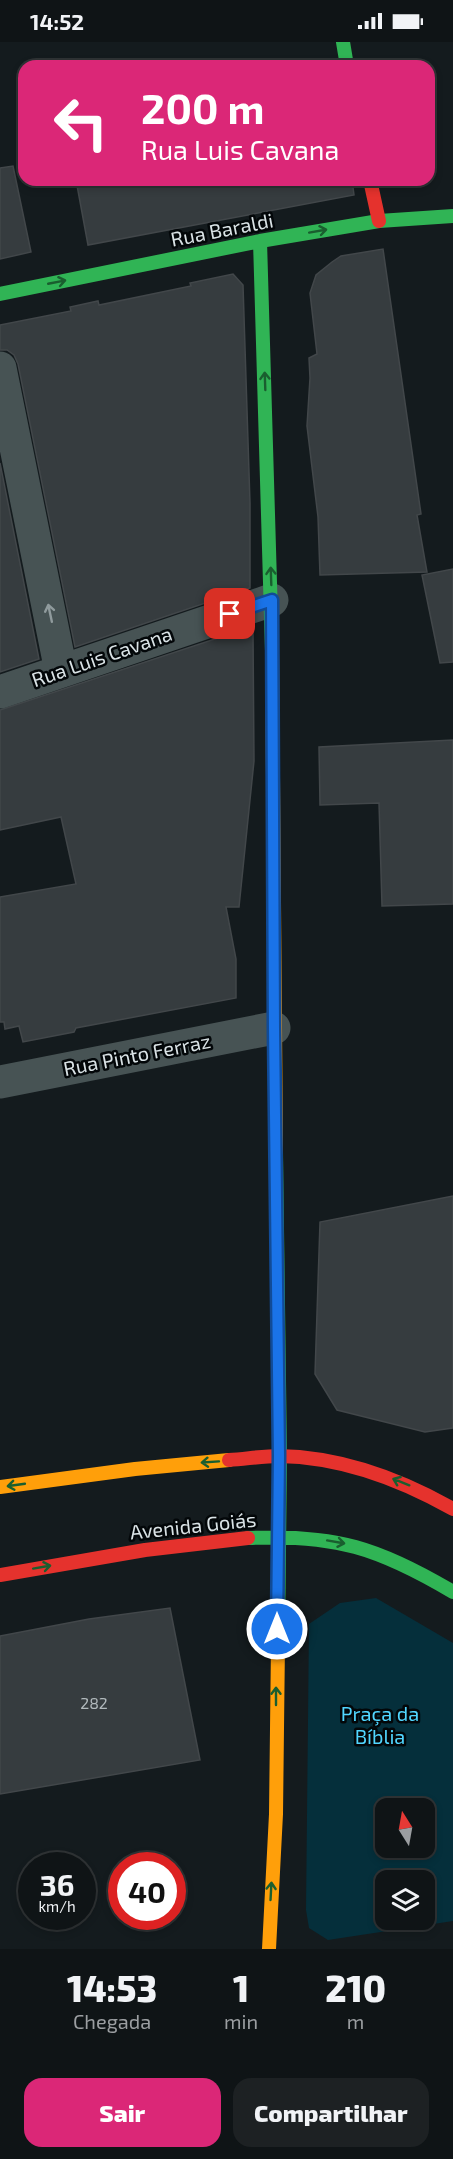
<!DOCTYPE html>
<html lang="pt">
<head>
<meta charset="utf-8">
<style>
	body { margin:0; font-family:"Exo 2",sans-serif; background:#1d2123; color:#f1f3f6; height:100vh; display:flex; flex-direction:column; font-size:22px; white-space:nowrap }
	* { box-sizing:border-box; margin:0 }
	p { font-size:20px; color:#9b9ea1 }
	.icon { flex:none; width:33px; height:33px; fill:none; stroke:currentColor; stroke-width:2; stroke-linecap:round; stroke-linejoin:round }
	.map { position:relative; height:1907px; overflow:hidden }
	.panel { display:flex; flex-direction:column; background:#0f1416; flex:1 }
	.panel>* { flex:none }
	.hud { position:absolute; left:18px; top:18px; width:417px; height:126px; border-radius:18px; box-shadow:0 3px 9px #0003,0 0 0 2px #2f3335; background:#db2777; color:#fff; overflow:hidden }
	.needle { width:39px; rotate:349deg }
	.buttons { position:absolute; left:375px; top:1756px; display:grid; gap:12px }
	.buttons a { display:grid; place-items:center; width:60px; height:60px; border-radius:12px; background:#0f1416; box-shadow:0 3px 9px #0003,0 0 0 2px #2f3335; font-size:30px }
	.speed { position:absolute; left:18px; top:1810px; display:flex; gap:12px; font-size:30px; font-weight:700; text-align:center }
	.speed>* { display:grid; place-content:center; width:78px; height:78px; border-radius:50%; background:#0f1416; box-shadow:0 3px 9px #0003,0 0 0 2px #2f3335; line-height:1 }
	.speed small { font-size:15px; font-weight:400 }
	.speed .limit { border:9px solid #d22; background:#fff; color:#111 }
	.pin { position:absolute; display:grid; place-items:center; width:51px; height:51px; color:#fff; margin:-26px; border-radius:12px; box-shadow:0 3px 9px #0006 }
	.me { position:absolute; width:66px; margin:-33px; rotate:0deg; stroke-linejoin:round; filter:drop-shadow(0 0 4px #0008) }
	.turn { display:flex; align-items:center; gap:21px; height:126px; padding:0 24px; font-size:27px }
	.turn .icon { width:78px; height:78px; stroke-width:2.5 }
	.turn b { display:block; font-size:42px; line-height:51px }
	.eta { display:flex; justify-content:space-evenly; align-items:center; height:102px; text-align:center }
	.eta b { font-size:36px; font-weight:800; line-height:42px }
	.button { display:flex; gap:12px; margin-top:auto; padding:12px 24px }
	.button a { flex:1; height:69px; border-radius:18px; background:#db2777; color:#fff; font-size:24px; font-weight:800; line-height:69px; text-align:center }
	.button a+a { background:#1d2123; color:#f1f3f6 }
	.status { display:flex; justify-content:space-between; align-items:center; height:42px; padding:0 30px; background:#0f1416; direction:ltr }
	.status svg { height:16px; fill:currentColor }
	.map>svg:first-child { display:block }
	.green { fill:#052f3b; fill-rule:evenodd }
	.building { fill:#363c3f; stroke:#42474a; stroke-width:1.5 }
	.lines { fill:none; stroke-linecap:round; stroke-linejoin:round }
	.street { stroke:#475354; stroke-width:33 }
	.fast { stroke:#30b455; stroke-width:14 }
	.slow { stroke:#ff9f0a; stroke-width:14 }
	.jam { stroke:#e5322d; stroke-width:14 }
	.oneway { stroke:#1a5e2f }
	.oneway2 { stroke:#909b9d }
	.route-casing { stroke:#114b97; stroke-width:15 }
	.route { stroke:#1a73e8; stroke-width:10 }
	.labels { text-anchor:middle; stroke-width:5; stroke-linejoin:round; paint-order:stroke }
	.number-label { font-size:16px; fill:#b1b9bc }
	.street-label { font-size:20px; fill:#dae3e6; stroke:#030709 }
	.park-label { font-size:20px; fill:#51d6ff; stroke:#030709 }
</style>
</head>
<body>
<div class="status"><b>14:52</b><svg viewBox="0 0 49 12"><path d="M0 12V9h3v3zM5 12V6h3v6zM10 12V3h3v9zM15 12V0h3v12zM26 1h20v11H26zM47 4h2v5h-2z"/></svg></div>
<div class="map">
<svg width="453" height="1907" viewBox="0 0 453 1907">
	<rect width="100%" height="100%" fill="#141b1e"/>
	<path class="green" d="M376,1556L453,1601V1879L328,1898L309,1886L306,1868L309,1582L340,1561ZM386,1767H424V1806H386ZM386,1839H424V1878H386Z"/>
	<path class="building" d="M13,124L31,210L0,217V126Z
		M76,138H352L354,153L88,203Z
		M383,207L421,472L417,473L427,530L320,533L318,475L307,384L310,336L309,316L317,312L310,251L316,233L332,220L341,214Z
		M233,232L243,243L250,461V546L75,605L18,322L14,313L7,308H0V283L71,269L70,265L98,259L99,263L191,244L190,241Z
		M0,421L39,617L0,630Z
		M453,527V620L440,621L422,533Z
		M251,585V590L253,589L254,719L239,865H226L236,917V956L76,986L74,990L23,1000L19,984L5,987L4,980H0V855L76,842L61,775L0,788V668Z
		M453,698V862L382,864L379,761L320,763L319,705Z
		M453,1154V1386L425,1390L337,1368L315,1332L320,1180Z
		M170,1566L200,1718L0,1752V1594L89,1577Z"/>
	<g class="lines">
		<path class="street" d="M0,326L61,629
			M0,650L272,558
			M0,1040L274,986"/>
		<path class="fast" d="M343,0L347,24
			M260,199L272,609
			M0,252L260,199L379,179L453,174
			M276,1109L280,1414L278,1601
			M248,1496C335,1492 379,1506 453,1550"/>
		<path class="slow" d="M272,609L276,1109
			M0,1445L135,1427L229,1418
			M269,1907L276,1772L278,1601"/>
		<path class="jam" d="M370,138L379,179
			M229,1418C246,1417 262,1414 279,1414C341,1415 400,1437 453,1467
			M0,1533L145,1508L248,1496"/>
	</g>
	<defs><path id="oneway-shaft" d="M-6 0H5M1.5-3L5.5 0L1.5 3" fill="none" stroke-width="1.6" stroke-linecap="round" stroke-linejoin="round" transform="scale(1.5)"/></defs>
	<g class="oneway">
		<use href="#oneway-shaft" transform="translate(318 189) rotate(-10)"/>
		<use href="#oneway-shaft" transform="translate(57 240) rotate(-11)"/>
		<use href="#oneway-shaft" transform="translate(265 339) rotate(-92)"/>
		<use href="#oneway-shaft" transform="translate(271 534) rotate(-92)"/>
		<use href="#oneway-shaft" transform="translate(210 1420) rotate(176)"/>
		<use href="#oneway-shaft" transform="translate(401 1440) rotate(-158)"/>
		<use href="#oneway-shaft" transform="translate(16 1443) rotate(172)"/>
		<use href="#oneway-shaft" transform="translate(336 1500) rotate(10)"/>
		<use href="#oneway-shaft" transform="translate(42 1525) rotate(-10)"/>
		<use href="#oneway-shaft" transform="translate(276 1654) rotate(-90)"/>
		<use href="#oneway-shaft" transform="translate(271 1849) rotate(-87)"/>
	</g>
	<use class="oneway2" href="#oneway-shaft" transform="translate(50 571) rotate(-102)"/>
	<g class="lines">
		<defs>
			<path id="route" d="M230,572L272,558L274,986L279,1414L277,1587"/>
		</defs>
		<use href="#route" class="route-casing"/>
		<use href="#route" class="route"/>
	</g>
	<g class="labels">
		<g class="number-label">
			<text x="94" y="1667">282</text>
		</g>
		<g class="street-label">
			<text transform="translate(222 188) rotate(-11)" y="7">Rua Baraldi</text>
			<text transform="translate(102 615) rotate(-19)" y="7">Rua Luis Cavana</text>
			<text transform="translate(137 1013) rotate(-11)" y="7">Rua Pinto Ferraz</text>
			<text transform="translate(193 1484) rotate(-6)" y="7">Avenida Goiás</text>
		</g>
		<g class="park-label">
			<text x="380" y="1679">Praça da<tspan x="380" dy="23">Bíblia</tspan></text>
		</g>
	</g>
</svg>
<div class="buttons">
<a><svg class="needle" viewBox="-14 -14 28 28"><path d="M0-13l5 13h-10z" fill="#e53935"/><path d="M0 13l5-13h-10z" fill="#9b9ea1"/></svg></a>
<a><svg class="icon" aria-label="layers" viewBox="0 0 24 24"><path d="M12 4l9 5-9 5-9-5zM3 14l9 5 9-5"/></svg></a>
</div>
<div class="speed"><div>36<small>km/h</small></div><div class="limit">40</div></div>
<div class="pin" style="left:230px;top:572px;background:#d93025"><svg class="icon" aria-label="arrive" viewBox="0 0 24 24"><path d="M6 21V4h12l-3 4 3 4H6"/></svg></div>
<svg class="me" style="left:277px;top:1587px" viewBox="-20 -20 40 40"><circle r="17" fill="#1a73e8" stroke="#fff" stroke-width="3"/><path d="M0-11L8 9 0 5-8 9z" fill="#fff"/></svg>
<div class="hud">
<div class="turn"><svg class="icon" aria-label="left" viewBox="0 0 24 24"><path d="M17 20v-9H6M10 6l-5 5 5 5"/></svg><div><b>200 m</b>Rua Luis Cavana</div></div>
</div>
</div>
<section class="panel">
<div class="eta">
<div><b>14:53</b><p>Chegada</p></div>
<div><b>1</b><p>min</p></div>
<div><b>210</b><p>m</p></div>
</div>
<div class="button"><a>Sair</a><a>Compartilhar</a></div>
</section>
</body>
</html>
